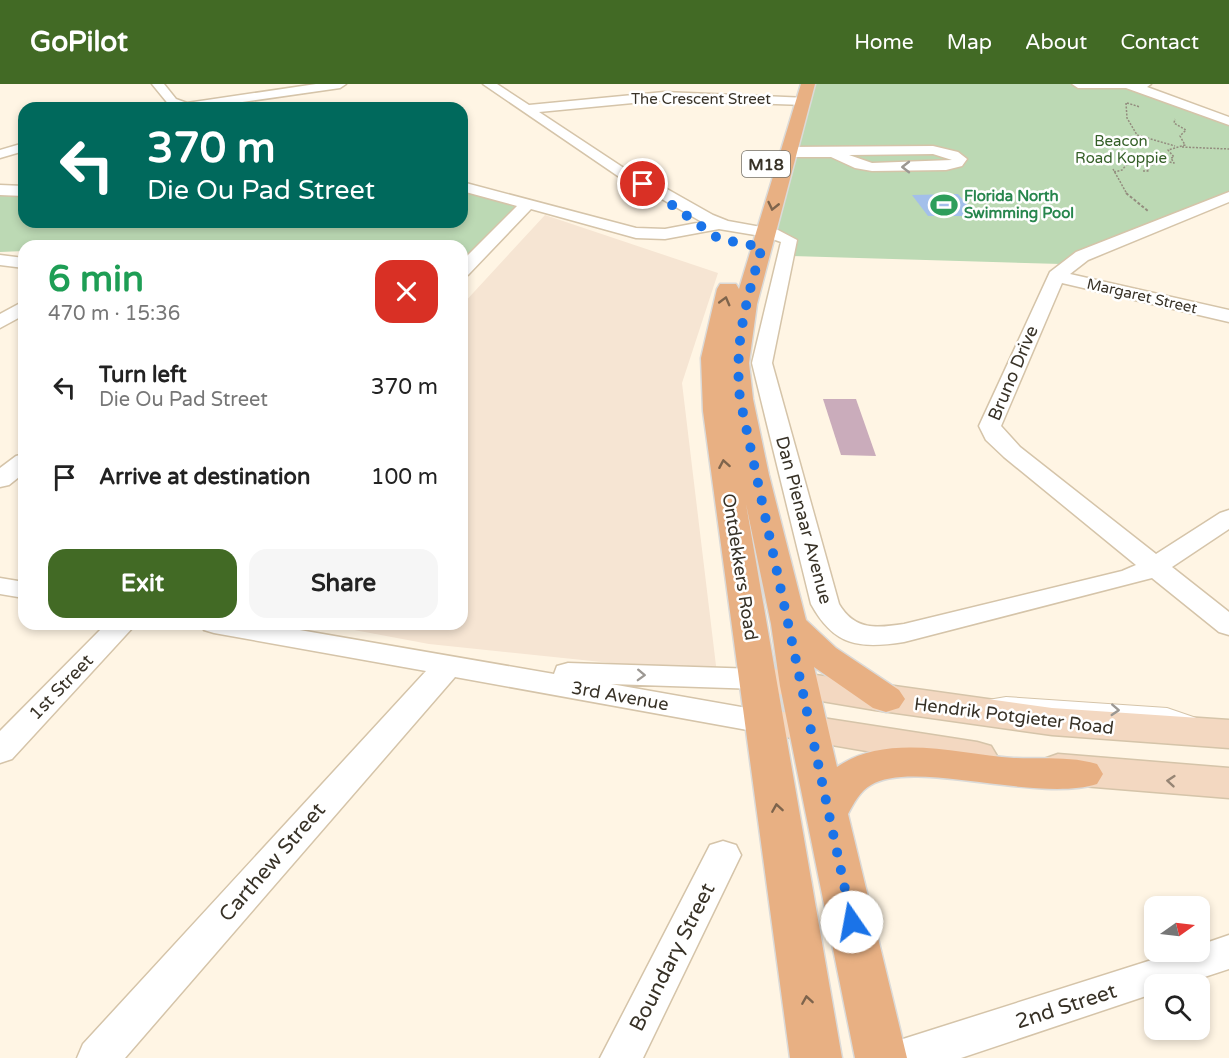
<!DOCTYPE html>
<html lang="en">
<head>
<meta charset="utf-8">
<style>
	body { margin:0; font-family:"Varela Round",sans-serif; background:#f6f6f6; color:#222; height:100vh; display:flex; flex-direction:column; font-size:22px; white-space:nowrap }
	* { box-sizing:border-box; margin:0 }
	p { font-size:20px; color:#767676 }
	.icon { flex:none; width:33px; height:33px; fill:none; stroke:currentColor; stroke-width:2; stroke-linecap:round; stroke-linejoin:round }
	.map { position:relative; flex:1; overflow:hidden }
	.details { position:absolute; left:18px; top:156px; width:450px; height:390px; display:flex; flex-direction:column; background:#fff; border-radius:18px; box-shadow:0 3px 9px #0003 }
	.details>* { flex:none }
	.banner { position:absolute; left:18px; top:18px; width:450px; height:126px; border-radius:18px; box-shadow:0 3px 9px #0003; background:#00695c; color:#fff; overflow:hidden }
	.needle { width:39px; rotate:76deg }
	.buttons { position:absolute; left:1144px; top:812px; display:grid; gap:12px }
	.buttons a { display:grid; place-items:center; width:66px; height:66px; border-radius:12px; background:#fff; box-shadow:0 3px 9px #0003; font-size:30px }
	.pin { position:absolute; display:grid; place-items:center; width:51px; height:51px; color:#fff; margin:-26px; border:3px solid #fff; border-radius:50%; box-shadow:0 2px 6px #0007 }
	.me { position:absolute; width:66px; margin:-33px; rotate:348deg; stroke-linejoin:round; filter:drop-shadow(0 0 4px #0008) }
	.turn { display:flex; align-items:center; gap:21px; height:126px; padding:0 30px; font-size:27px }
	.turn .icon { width:78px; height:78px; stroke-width:2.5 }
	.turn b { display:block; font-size:42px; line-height:51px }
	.round { display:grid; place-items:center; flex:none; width:63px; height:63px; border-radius:18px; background:#f6f6f6 }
	.summary { display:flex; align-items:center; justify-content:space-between; height:102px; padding:0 30px }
	h1 { font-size:36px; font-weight:800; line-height:45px; color:#1e9e55 }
	.action { display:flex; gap:12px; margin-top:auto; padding:12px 30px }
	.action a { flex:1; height:69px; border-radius:18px; background:#426a25; color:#fff; font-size:24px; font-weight:800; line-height:69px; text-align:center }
	.action a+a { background:#f6f6f6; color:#222 }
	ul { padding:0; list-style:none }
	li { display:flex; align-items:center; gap:18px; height:90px; padding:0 30px }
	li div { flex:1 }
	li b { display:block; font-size:22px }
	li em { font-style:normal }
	header { display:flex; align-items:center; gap:36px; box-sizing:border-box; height:84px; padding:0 30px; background:#426a25; color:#fff }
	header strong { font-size:28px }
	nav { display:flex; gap:33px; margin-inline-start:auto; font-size:21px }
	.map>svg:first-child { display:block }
	.education { fill:#f6e5d3 }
	.green { fill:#bcd9b4 }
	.water { fill:#a3bfea }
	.building { fill:#caacbb }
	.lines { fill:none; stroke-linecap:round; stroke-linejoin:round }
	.lane-casing { stroke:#d5c4a9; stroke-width:2 }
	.street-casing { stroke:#d5c4a9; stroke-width:3 }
	.secondary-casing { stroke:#d5c4a9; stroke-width:3 }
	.primary-casing { stroke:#dbdad8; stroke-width:3 }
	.path-far1 { stroke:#938c7e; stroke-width:1.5; stroke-dasharray:2 1.5; stroke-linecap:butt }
	.path { stroke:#938c7e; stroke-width:2; stroke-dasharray:3 2; stroke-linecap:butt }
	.lane { fill:#fff; fill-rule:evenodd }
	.street { fill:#fff; fill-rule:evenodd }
	.secondary { fill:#f3d8c1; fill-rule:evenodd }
	.primary { fill:#e8b083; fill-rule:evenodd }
	.oneway { stroke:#9c9893 }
	.oneway2 { stroke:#7e644c }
	.oneway3 { stroke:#968574 }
	.route { stroke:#1a73e8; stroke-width:10; stroke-dasharray:0 18 }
	.labels { text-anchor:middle; stroke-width:5; stroke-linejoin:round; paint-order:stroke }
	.far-street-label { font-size:15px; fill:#383227; stroke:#fff }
	.far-park-label { font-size:15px; fill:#345f27; stroke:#fff }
	.far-leisure-label { font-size:15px; font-weight:bold; fill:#27864d; stroke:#fff; text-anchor:start }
	.shield { fill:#fff; stroke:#747068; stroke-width:1.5 }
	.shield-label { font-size:16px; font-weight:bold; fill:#383227 }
	.street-label { font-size:18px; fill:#383227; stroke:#fff }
	.near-street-label { font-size:21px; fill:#383227; stroke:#fff }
</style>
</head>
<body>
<header>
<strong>GoPilot</strong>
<nav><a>Home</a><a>Map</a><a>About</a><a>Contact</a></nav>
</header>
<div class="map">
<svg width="1229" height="974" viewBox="0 0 1229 974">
	<rect width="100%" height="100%" fill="#fff5e4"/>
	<path class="education" d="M545,131L718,189L682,299L717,590L429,560L322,540H462V221Z"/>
	<path class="green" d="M813,0H1069L1131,3L1229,38V110L1061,180L792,172L775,148Z
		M462,103L522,121L462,178V162H24V167L0,168V108H24V138H462Z"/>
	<path class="water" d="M958,110L977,132H928L912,111Z"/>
	<path class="building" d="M823,315H856L876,372L841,371Z"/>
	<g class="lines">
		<defs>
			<path id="lane" d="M1006,613L1167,624L1205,637L1207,641L1205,645L1199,647L1165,634L1006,623L994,625L988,624L986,620L988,616Z"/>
			<path id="street" d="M152,0H164L176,15L187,19L316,0H346L340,4L201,24H169L170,22Z
				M483,0H497L529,21L664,8L808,14V20L804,21L664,16L539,28L642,96L667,105L713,131L728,137L778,146L797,156L772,279L839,520C855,547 877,544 904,540L1122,487L1136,481L1004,373L986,356L979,342L1050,188L1076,168L1229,108V118L1088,176L1070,190L1229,226V238L1062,199L1001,342L1020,363L1156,470L1220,429L1229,426V445L1172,483L1229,528V551L1219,548L1152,494L904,558C859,565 834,562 811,520L752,279L781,158L767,153L719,145L665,155L636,154L531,125L468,191L462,192V177L517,122L462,107V98L636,144L665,145L702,138L660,114H650Z
				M1072,0H1151L1147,3L1229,33V41L1126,4H1078Z
				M24,59V67L0,74V66Z
				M933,62L958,68L967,75L962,82L946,86L872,87L855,84L831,73H787L780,69L788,63ZM933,70L952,76L872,79L849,71Z
				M0,101L24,102V112L0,111Z
				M0,171L24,174V184L0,181Z
				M24,217V231L0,244V230Z
				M24,370V389L9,401L0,403V384L16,372Z
				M0,494L24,498V514L0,510Z
				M106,540H136L12,675L0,679V647Z
				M200,540H265L554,590L557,582L568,579L758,585L769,588L773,595L769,602L758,605L611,600L764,627L775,630L780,638L775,646L764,649L455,593L125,974H77L83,960L426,587L214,549L204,546Z
				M723,757L736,761L741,771L643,974H600L710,761Z
				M1229,851V885L1183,900H1155V909L961,974H882L888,960L903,955L1180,867H1200V861Z"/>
			<path id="secondary" d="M758,583L1052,624L1229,636V664L1052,651L875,626L745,604L739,595L745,586Z
				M764,625L977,658L991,662L997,672L991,682L977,686L750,647L745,638L750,629Z
				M1058,670L1229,684V714L1058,700L1044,695L1038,685L1044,675Z"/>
			<path id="primary" d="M801,0H815L757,220L749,279L753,315L769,391L806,536L836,564L899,606L905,615L899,624L886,628L873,624L814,583L837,683C887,648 959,670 1014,674C1042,675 1071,672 1097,680L1103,690L1097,700C1037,719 914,675 871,701C860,707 854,719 848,730L907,974H855L780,602L771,540L746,420L842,974H790L703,327L701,274L717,205L720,200H736L739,205Z"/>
		</defs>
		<use href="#lane" class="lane-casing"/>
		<use href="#street" class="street-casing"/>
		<use href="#secondary" class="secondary-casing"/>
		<use href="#primary" class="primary-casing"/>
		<path class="path-far1" d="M1126,19L1127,34L1137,51L1175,62
			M1127,19L1140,23
			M1182,63L1229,65
			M1113,85L1127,110
			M1143,87H1149L1144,82L1152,81L1146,77L1156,75L1174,79L1171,74L1174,73L1168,66L1185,61L1180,52L1186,46L1174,39L1175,35
			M1114,88L1122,86L1130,77L1148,79"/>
		<path class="path" d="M1126,109L1148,127"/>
		<use href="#lane" class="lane"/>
		<use href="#street" class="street"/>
		<use href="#secondary" class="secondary"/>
		<use href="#primary" class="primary"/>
	</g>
	<defs><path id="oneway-chevron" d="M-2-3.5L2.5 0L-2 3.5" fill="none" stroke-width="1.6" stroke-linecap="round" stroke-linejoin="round" transform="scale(1.5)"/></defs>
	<g class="oneway">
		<use href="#oneway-chevron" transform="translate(906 83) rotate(180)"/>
		<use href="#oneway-chevron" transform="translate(641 591) rotate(2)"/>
		<use href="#oneway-chevron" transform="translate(1115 626) rotate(3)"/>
	</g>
	<g class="oneway2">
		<use href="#oneway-chevron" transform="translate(773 122) rotate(103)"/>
		<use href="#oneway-chevron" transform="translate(725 217) rotate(-75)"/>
		<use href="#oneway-chevron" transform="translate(724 380) rotate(-100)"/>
		<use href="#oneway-chevron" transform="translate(777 724) rotate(-99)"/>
		<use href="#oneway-chevron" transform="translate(807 916) rotate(-99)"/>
	</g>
	<use class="oneway3" href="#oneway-chevron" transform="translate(1171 697) rotate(-175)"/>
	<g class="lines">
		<path class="route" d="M643,100L719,155L762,163C746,219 734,256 740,315L852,838"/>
	</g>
	<defs>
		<symbol id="stadium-bare" viewBox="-9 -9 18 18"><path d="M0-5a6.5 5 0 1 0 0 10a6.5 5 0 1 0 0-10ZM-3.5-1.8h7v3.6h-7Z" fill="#2e9e5b" stroke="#fff" stroke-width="2.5" paint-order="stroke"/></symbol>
	</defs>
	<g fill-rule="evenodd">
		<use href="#stadium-bare" x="925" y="102" width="38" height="38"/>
	</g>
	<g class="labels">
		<g class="far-street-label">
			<text x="701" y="20">The Crescent Street</text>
			<text transform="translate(1142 212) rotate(13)" y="5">Margaret Street</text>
		</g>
		<g class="far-park-label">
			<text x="1121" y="62">Beacon<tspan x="1121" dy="17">Road Koppie</tspan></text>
		</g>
		<g class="far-leisure-label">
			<text x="964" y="117">Florida North<tspan x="964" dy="17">Swimming Pool</tspan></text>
		</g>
		<rect class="shield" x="742" y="67" width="48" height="26" rx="4.5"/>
		<g class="shield-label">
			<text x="766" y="86">M18</text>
		</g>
		<g class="street-label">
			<text transform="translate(1013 289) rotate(-67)" y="6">Bruno Drive</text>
			<text transform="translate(804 436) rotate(75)" y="6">Dan Pienaar Avenue</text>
			<text transform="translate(740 483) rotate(81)" y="6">Ontdekkers Road</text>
			<text transform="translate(61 603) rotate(-46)" y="6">1st Street</text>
			<text transform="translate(620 612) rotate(10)" y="6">3rd Avenue</text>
			<text transform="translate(1014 632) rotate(7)" y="6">Hendrik Potgieter Road</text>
		</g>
		<g class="near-street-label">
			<text transform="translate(272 778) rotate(-49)" y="7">Carthew Street</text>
			<text transform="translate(672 873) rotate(-63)" y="7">Boundary Street</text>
			<text transform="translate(1066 922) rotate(-18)" y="7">2nd Street</text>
		</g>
	</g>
</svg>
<div class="buttons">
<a><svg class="needle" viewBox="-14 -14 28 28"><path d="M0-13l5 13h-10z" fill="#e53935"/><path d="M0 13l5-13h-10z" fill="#767676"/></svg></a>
<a><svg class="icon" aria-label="search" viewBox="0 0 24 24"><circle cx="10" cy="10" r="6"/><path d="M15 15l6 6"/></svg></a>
</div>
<div class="pin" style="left:643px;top:100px;background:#d93025"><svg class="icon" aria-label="arrive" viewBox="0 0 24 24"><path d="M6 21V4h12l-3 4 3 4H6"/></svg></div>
<svg class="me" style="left:852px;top:838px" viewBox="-20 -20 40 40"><circle r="19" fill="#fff"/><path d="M0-13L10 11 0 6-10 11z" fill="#1a73e8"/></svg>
<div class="banner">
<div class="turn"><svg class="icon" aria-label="left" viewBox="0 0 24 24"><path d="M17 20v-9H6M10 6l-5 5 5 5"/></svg><div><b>370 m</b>Die Ou Pad Street</div></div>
</div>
<section class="details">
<div class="summary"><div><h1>6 min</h1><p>470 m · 15:36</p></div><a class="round" style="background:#d93025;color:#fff"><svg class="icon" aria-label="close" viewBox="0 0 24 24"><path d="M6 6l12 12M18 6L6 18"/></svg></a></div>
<ul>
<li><svg class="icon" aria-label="left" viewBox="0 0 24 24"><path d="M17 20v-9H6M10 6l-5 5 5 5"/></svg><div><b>Turn left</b><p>Die Ou Pad Street</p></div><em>370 m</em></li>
<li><svg class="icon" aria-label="arrive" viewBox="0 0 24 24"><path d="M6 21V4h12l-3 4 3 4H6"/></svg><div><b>Arrive at destination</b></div><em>100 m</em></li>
</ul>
<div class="action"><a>Exit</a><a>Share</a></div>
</section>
</div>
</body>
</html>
